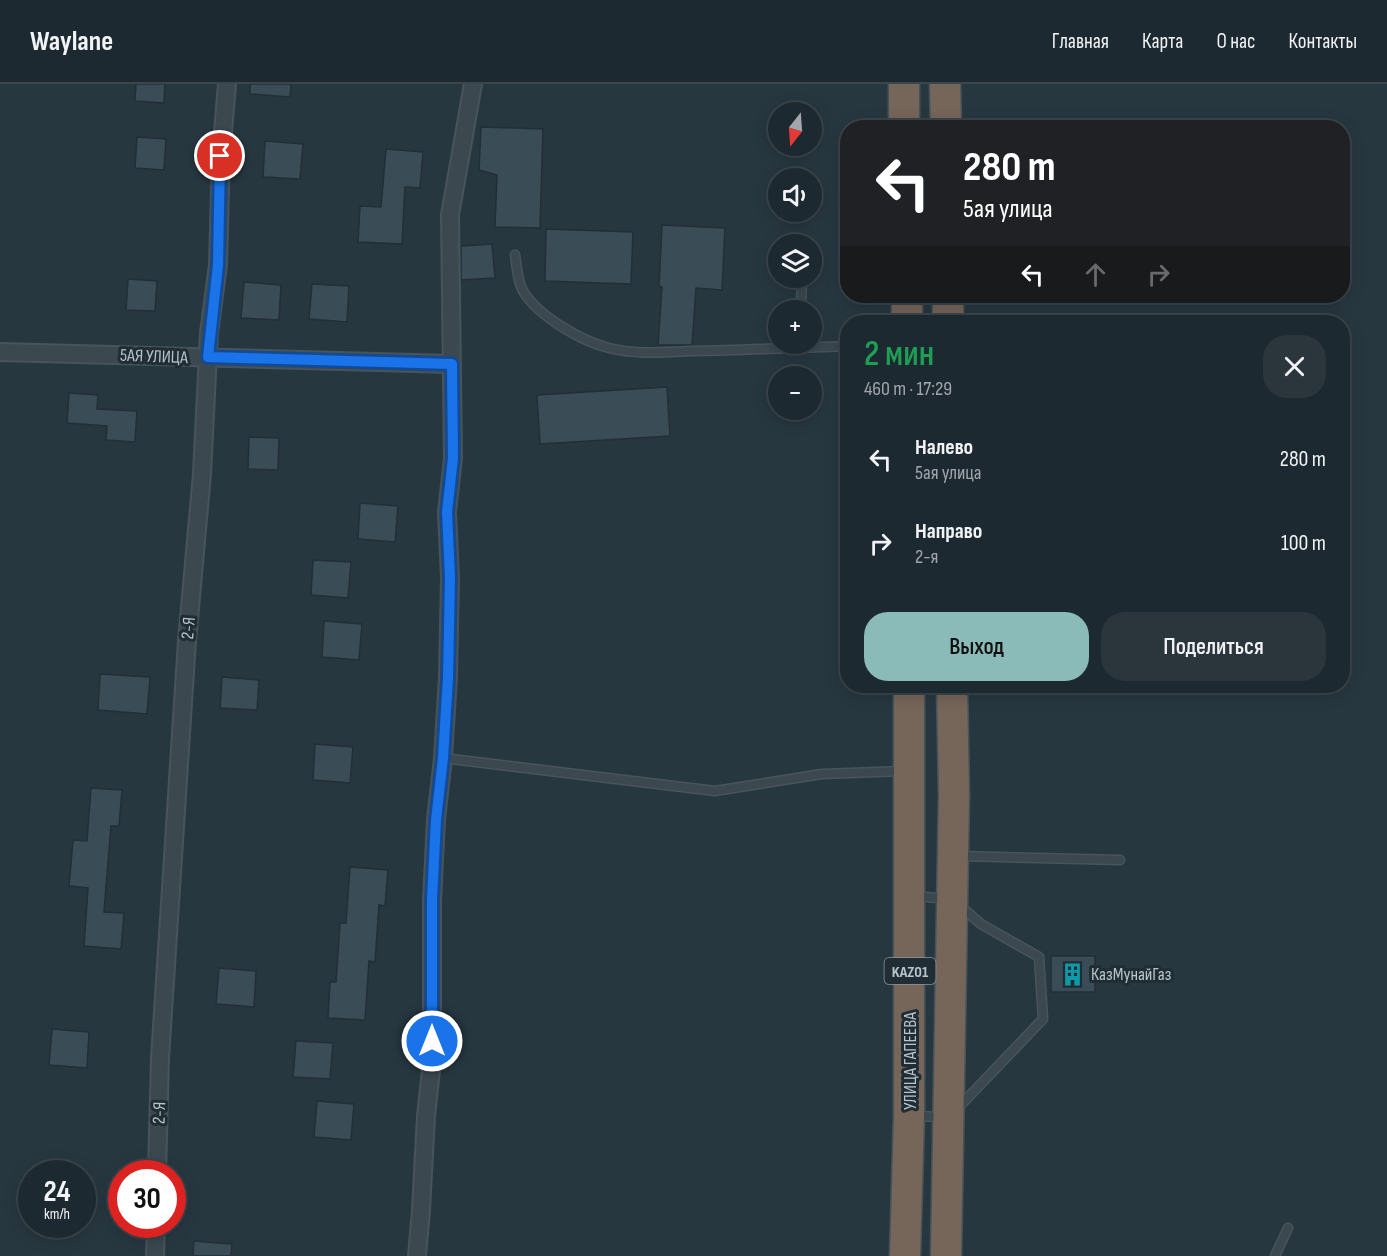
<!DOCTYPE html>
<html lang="ru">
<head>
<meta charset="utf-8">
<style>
	body { margin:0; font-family:"Sofia Sans Condensed",sans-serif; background:#2a353c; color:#f1f3f6; height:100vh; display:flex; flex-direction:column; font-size:22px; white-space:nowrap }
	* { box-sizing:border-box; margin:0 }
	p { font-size:20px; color:#a0a6ab }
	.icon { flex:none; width:33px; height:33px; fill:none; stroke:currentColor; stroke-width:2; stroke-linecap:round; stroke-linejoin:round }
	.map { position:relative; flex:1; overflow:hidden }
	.side { position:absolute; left:840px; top:231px; width:510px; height:378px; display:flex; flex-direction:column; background:#1d2930; border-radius:24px; box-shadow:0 3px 15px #0003,0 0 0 2px #3b454c }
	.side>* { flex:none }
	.banner { position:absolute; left:840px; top:36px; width:510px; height:183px; border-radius:24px; box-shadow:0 3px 15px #0003,0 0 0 2px #3b454c; background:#202124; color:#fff; overflow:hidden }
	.needle { width:39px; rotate:197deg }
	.fabs { position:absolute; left:768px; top:18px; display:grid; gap:12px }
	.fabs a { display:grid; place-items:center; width:54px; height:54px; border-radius:50%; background:#1d2930; box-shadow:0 3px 15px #0003,0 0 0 2px #3b454c; font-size:30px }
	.speed { position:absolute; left:18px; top:1076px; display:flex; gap:12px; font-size:30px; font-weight:700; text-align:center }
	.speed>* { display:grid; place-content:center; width:78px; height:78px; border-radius:50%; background:#1d2930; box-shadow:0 3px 15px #0003,0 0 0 2px #3b454c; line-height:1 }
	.speed small { font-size:15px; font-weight:400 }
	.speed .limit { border:9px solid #d22; background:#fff; color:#111 }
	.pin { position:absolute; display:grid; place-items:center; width:51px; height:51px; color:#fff; margin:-26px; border:3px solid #fff; border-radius:50%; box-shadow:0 2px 6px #0007 }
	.me { position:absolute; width:66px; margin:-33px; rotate:0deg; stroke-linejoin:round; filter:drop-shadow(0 0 4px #0008) }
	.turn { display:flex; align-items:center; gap:21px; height:126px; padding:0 24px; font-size:27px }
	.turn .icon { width:78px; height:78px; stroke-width:2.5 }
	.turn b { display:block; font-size:42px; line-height:51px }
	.lanes { display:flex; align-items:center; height:57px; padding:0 24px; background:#0003; justify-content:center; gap:30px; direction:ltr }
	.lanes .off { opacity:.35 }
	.round { display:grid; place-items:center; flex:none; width:63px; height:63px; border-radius:24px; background:#2a353c }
	.summary { display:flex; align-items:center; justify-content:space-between; height:102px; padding:0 24px }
	h1 { font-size:36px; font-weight:600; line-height:45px; color:#1e9e55 }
	.action { display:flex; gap:12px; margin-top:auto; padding:12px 24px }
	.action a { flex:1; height:69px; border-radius:24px; background:#8bbbb9; color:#111; font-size:24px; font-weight:600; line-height:69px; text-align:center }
	.action a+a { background:#2a353c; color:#f1f3f6 }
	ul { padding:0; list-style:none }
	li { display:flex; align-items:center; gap:18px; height:84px; padding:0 24px }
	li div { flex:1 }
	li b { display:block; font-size:22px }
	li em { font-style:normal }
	header { display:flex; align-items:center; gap:36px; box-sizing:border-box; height:84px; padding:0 30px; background:#1d2930; border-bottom:2px solid #3b454c }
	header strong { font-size:28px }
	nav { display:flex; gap:33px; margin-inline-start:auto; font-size:21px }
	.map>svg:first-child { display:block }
	.building { fill:#3a4c56; stroke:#222f37; stroke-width:1.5 }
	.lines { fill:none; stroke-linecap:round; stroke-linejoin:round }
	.lane-casing { stroke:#48545c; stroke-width:11 }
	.street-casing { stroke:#48545c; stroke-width:20 }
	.highway-casing { stroke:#46535a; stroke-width:33 }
	.lane { stroke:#3b4850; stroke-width:8 }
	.street { stroke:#3b4850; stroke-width:16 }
	.highway { stroke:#766559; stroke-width:30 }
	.route-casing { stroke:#114b97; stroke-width:15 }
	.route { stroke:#1a73e8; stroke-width:10 }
	.labels { text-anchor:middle; stroke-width:6; stroke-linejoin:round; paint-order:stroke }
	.shield { fill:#202d35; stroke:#8a969d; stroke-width:1.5 }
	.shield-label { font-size:16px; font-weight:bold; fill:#b8c3ca }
	.street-label { font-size:18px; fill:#b8c3ca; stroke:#202d35 }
	.poi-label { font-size:18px; fill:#b8c3ca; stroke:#202d35; text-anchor:start }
</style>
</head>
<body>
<header>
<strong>Waylane</strong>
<nav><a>Главная</a><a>Карта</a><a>О нас</a><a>Контакты</a></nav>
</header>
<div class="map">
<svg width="1387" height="1172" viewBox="0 0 1387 1172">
	<rect width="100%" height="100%" fill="#273740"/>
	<path class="building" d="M136,0H165L164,19L135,17Z
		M250,0H291L290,13L250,10Z
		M481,43L543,45L540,144L495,143L497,91L479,86Z
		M137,53L166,55L164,86L135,84Z
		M265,57L303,60L300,95L263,93Z
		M386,65L423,68L420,104L405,103L402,160L358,158L360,122L381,123Z
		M662,141L725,144L722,206L696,204L692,261H658L662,203L659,202Z
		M546,145L633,148L631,200L545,197Z
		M492,160L495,194L461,196V162Z
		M128,195L157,197L155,227L126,226Z
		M244,198L281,201L279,236L241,234Z
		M312,200L349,202L347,238L309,235Z
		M667,303L670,352L540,360L537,311Z
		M69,309L98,311L97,325L137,327L135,358L106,356L107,342L67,339Z
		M249,353L279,354L278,386L248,385Z
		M360,419L398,422L395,458L358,455Z
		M313,476L351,478L348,514L311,511Z
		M324,537L362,540L359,576L322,573Z
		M100,590L150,593L147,630L98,626Z
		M222,593L259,596L257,626L220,624Z
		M315,660L353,663L350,699L313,696Z
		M91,704L122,706L119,742H111L104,828L124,829L121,865L84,862L88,804L69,802L73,756L87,757Z
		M350,783L388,786L385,822L379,821L375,878L369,877L365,936L328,934L330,898H336L340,839H346Z
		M1051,872H1095V908H1051Z
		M219,884L256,887L254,923L216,920Z
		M52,945L89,948L87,984L49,981Z
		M296,957L333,959L330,995L293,993Z
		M317,1017L354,1020L351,1056L314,1053Z
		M194,1157L232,1160L231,1172H193Z"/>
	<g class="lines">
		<defs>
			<path id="lane" d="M515,171C517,182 517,197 523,207C538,232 581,257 609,264C637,271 663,268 692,267C744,266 795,264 848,262
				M801,226L802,194
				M443,674L715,707L822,690L904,687
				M959,772L1120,776
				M914,812L949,815
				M957,1025L1043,935L1039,873L981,840L959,821
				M913,1032L942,1033
				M1275,1172L1288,1144"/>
			<path id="street" d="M0,268L452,280
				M157,1089L160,974L187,557L202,390L209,249L218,181L221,72L227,0
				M155,1172L156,1140
				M417,1172L421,1126L426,1032L432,977V816L436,736L443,674L448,594L450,494L447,428L453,374L450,131L473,0"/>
			<path id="highway" d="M904,0V44
				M945,0L946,44
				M907,212V238
				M948,212V238
				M905,1172L909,1032V602
				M946,1172L954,710L952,602"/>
		</defs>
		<use href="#lane" class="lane-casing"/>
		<use href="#street" class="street-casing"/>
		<use href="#highway" class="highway-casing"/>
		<use href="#lane" class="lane"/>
		<use href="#street" class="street"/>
		<use href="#highway" class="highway"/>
	</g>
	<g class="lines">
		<defs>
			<path id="route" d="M220,72L218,181L208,273L452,280L453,374L447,428L450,494L448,594L443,674L436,736L432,816V957"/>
		</defs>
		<use href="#route" class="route-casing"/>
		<use href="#route" class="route"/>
	</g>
	<defs>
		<symbol id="building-bare" viewBox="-9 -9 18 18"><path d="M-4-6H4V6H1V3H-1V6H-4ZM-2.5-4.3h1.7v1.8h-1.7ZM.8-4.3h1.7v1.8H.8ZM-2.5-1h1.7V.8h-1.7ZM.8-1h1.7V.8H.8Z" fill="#0f9aa8" stroke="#202d35" stroke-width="2.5" paint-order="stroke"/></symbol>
	</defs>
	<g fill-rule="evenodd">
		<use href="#building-bare" x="1056" y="874" width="33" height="33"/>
	</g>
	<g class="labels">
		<rect class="shield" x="884.5" y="874" width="51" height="26" rx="4.5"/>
		<g class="shield-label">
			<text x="910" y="893">KАZ01</text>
		</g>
		<g class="street-label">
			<text transform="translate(154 272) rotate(2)" y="6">5АЯ УЛИЦА</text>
			<text transform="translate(188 544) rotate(-85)" y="6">2-Я</text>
			<text transform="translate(910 977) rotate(-90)" y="6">УЛИЦА ГАПЕЕВА</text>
			<text transform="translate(159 1029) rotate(-88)" y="6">2-Я</text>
		</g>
		<g class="poi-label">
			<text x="1091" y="896">КазМунайГаз</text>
		</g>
	</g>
</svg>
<div class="fabs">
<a><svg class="needle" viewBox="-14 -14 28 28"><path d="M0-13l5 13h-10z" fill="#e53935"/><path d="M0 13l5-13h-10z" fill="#a0a6ab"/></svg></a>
<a><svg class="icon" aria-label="sound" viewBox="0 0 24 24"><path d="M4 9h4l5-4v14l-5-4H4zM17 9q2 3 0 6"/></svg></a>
<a><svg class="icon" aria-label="layers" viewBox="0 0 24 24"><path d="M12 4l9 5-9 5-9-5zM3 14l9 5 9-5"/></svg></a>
<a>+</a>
<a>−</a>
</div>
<div class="speed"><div>24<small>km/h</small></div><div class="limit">30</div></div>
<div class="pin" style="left:220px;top:72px;background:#d93025"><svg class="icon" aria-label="arrive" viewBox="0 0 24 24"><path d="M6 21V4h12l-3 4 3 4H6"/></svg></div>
<svg class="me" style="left:432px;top:957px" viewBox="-20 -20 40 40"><circle r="17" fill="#1a73e8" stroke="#fff" stroke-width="3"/><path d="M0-11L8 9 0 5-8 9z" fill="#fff"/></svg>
<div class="banner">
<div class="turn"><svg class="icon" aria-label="left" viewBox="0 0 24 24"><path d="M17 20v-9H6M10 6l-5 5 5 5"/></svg><div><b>280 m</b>5ая улица</div></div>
<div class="lanes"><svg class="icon" aria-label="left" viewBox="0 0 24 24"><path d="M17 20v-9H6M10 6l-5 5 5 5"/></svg><svg class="icon off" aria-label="ahead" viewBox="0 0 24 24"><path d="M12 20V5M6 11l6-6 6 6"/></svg><svg class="icon off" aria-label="right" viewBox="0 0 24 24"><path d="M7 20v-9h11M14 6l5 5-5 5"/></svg></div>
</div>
<section class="side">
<div class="summary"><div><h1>2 мин</h1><p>460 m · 17:29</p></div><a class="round"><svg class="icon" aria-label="close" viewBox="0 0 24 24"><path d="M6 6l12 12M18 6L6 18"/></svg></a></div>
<ul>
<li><svg class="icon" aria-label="left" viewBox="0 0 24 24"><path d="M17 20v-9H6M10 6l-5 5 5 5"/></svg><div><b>Налево</b><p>5ая улица</p></div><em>280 m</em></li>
<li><svg class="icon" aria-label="right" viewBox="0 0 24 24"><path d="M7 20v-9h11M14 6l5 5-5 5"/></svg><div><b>Направо</b><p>2-я</p></div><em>100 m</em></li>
</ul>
<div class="action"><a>Выход</a><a>Поделиться</a></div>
</section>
</div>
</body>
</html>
